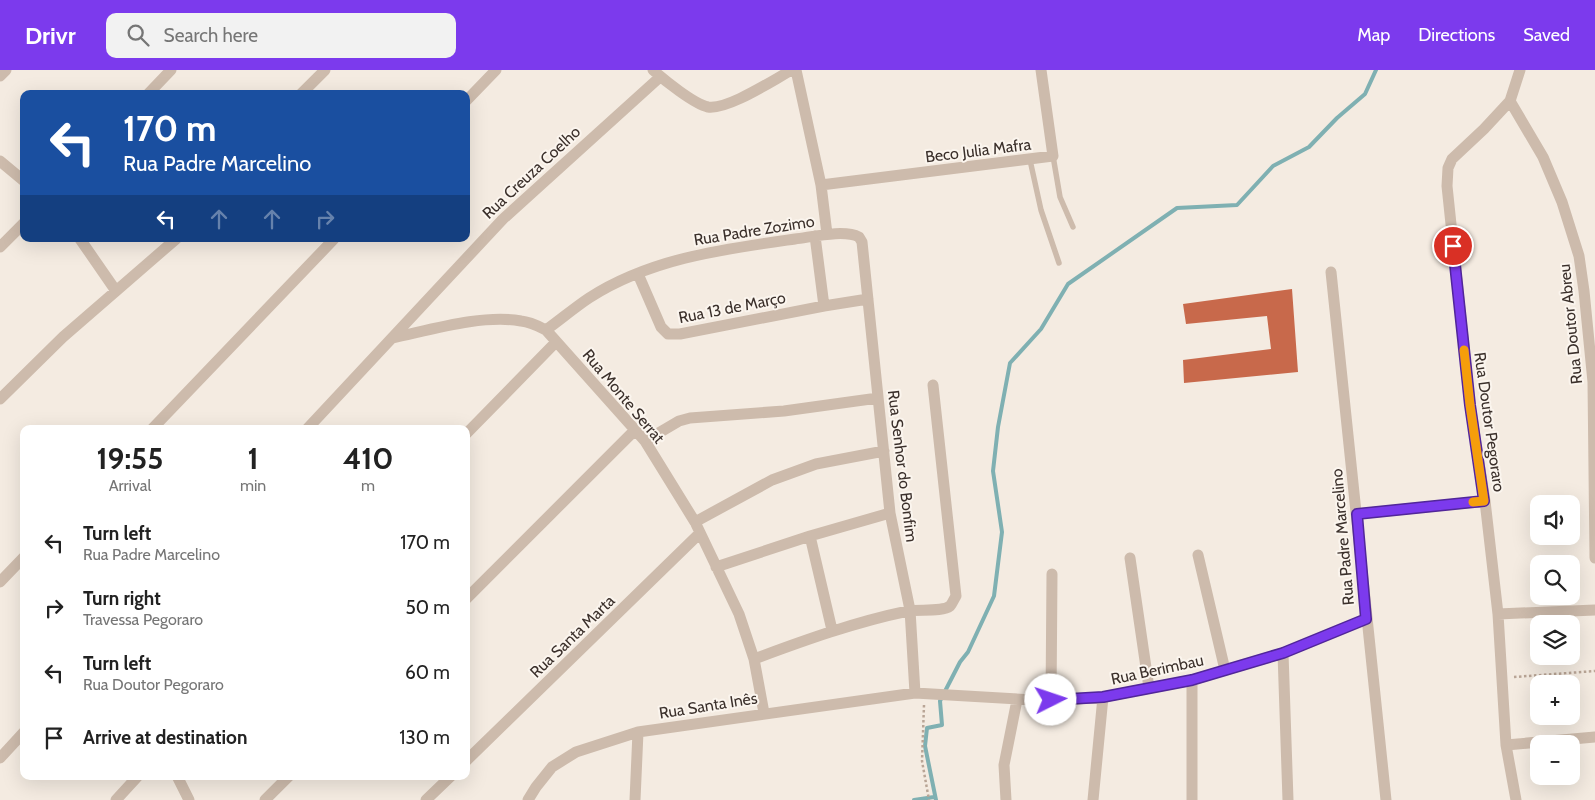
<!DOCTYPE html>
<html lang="en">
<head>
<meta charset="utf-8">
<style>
	body { margin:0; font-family:Cabin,sans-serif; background:#f2f2f2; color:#222; height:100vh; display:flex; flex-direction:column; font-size:19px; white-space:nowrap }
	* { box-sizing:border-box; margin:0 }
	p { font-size:16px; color:#767676 }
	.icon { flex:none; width:28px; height:28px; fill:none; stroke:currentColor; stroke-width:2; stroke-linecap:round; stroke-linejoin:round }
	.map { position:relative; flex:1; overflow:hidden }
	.panel { position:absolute; left:20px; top:355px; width:450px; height:355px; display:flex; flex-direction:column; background:#fff; border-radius:10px; box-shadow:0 5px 20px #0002 }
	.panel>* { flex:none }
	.banner { position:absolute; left:20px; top:20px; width:450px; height:152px; border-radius:10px; box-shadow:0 5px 20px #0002; background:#1a4fa0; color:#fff; overflow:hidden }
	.fabs { position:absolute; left:1530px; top:425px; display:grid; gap:10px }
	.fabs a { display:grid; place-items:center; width:50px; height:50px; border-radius:10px; background:#fff; box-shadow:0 5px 20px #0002; font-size:25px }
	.pin { position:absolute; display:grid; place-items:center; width:42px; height:42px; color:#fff; margin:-21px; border:2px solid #fff; border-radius:50%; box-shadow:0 1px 5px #0007 }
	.me { position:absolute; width:55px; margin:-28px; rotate:86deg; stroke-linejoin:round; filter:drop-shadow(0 0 4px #0008) }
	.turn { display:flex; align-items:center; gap:18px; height:105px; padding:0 20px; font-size:22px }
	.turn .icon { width:65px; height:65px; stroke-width:2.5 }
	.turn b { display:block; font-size:35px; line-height:42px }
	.lanes { display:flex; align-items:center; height:48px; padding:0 20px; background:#0003; justify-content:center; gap:25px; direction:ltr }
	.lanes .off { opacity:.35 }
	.eta { display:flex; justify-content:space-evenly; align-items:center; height:85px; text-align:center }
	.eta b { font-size:30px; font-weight:700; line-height:35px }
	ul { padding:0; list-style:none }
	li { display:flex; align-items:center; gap:15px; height:65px; padding:0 20px }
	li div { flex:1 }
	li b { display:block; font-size:19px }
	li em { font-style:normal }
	header { display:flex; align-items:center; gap:30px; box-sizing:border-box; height:70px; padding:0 25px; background:#7c3aed; color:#fff }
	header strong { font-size:24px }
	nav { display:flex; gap:28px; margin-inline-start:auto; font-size:18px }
	.search { width:350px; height:45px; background:#f2f2f2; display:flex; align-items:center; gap:12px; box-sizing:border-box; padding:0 18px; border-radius:10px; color:#767676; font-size:19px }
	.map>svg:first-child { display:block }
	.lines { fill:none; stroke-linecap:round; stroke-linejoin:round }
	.stream { stroke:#7fb0b2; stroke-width:4 }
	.building { fill:#c8694b }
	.path { stroke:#b9a596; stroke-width:2.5; stroke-dasharray:2.5 2.5; stroke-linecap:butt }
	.service { stroke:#cdbbac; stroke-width:5.5 }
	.minor { stroke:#cdbbac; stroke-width:11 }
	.route-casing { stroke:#51269a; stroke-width:12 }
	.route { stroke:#7c3aed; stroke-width:9 }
	.slow { stroke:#f59e0b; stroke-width:9 }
	.labels { text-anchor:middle; stroke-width:4; stroke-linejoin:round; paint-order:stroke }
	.street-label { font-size:16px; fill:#3b302b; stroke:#fbf5ee }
</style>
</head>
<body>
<header>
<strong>Drivr</strong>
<div class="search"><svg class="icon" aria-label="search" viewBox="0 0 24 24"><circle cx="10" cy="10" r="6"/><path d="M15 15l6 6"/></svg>Search here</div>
<nav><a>Map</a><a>Directions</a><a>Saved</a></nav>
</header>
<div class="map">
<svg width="1595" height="730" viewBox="0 0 1595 730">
	<rect width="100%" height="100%" fill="#f4ebe1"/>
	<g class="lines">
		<path class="stream" d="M914,730L934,727
			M936,730L925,676L927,658L942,655L940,631L960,592L968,582L994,526L1002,462L993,401L998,357L1010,293L1041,259L1068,214L1177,138L1237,135L1273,96L1309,77L1337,48L1365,24L1376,0"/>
	</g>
	<path class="building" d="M1292,219L1298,302L1184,313L1183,290L1271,279L1267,246L1186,254L1183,234Z"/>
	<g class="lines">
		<path class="path" d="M1514,607L1595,601
			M924,635L922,691L929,730"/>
		<path class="service" d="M1053,86L1060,127L1073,157
			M1030,90L1041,140L1059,193"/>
		<path class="minor" d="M653,0C664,10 694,34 708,37C728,40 773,10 792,0
			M796,0L821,115L827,164
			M0,6L6,0
			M148,24L171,0
			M301,24L325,0
			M466,31L496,0
			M1510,31L1543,87L1562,132L1579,186L1584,221L1593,312L1595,488
			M0,91L24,111
			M821,115L1053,86L1041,0
			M815,166L824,236
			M80,169L116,221
			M0,177L24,153
			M1331,202L1386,730
			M638,204L661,257L668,264H680L824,236L868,229
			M546,260C560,250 574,238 589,228C651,188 724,179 795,169C812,167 844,159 859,167L862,172L890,443L910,540L915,623
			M392,268C430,260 483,244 521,251C531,252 538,256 546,260L645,371L695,452L739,544L754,589L764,643
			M0,329L63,267L176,169
			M152,359L334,169
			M307,359L503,149L660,7
			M466,364L556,272
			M645,371L679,351L690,348L784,341L878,328
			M1357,444L1485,431
			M695,452L772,410L816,394L884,381
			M810,466L832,560
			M1198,485L1225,600
			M1130,488L1149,618
			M716,497L810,466L890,443
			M0,512L24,487
			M466,529L635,360
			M1498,544L1595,540
			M1283,583L1288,730
			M754,589C805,570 855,552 908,541C918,539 943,542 950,536C952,534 954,529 956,526L933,315
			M1192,610V730
			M1051,631L1052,504
			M1506,675L1595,667
			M0,688L24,662
			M466,691L700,463
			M177,706L189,730
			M116,730L138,706
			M265,730L289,706
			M426,730L451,706
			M528,730L536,717L552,697L576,682L638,662L915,623L1051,631L1103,627L1192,610L1283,583L1366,549
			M635,730L638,662
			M1006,730L1004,695L1017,630
			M1093,730L1103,627
			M1516,730L1506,675L1498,544L1485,431L1470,335L1447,116L1448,98L1452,89L1484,59L1510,31L1520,0"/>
	</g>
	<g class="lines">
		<defs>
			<path id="route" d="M1051,630L1103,627L1192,610L1283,583L1366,549L1357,444L1484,431L1470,335L1453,176"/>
		</defs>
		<use href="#route" class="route-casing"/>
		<use href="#route" class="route"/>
		<path class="slow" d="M1464,280L1470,335L1484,431L1473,432"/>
	</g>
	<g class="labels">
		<g class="street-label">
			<text transform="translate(978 80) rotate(-7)" y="6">Beco Julia Mafra</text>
			<text transform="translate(531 102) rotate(-43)" y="6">Rua Creuza Coelho</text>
			<text transform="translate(754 160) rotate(-9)" y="6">Rua Padre Zozimo</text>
			<text transform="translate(732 237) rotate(-11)" y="6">Rua 13 de Março</text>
			<text transform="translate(1570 254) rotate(-96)" y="6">Rua Doutor Abreu</text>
			<text transform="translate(624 326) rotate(50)" y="6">Rua Monte Serrat</text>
			<text transform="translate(1490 352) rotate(82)" y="6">Rua Doutor Pegoraro</text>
			<text transform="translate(903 396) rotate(83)" y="6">Rua Senhor do Bonfim</text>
			<text transform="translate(1342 467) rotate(-95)" y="6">Rua Padre Marcelino</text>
			<text transform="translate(572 566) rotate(-44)" y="6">Rua Santa Marta</text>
			<text transform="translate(1157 599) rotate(-12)" y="6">Rua Berimbau</text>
			<text transform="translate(708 635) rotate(-9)" y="6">Rua Santa Inês</text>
		</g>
	</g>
</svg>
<div class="fabs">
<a><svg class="icon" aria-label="sound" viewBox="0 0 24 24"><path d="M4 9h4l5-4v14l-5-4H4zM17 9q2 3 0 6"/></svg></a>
<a><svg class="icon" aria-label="search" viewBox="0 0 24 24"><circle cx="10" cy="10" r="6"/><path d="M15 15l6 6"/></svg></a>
<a><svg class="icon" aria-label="layers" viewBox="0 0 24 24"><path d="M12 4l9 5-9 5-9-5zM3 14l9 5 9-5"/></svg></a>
<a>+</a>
<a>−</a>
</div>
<div class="pin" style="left:1453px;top:176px;background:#d93025"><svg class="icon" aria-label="arrive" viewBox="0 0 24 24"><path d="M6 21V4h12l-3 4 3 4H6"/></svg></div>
<svg class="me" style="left:1051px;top:630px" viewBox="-20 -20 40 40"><circle r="19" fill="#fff"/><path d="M0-13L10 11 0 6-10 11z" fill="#7c3aed"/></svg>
<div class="banner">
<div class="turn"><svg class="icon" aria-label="left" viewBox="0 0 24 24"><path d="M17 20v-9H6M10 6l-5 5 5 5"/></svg><div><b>170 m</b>Rua Padre Marcelino</div></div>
<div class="lanes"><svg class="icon" aria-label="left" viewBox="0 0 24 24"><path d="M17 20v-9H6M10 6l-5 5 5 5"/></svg><svg class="icon off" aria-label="ahead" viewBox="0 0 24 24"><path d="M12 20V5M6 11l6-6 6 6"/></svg><svg class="icon off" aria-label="ahead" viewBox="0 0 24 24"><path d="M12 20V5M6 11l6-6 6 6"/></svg><svg class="icon off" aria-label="right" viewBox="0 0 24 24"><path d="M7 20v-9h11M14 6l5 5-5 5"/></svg></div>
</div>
<section class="panel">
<div class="eta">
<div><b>19:55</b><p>Arrival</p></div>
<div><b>1</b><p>min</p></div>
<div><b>410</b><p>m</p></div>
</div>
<ul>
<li><svg class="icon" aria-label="left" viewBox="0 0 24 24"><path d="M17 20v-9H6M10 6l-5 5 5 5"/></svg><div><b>Turn left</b><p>Rua Padre Marcelino</p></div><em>170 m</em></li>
<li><svg class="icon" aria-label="right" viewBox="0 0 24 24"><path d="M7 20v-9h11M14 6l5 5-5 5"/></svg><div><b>Turn right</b><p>Travessa Pegoraro</p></div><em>50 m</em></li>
<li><svg class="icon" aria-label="left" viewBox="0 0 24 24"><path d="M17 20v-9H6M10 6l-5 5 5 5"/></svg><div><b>Turn left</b><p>Rua Doutor Pegoraro</p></div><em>60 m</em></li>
<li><svg class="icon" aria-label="arrive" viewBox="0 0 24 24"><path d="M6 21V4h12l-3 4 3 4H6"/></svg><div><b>Arrive at destination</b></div><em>130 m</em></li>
</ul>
</section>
</div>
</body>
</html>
